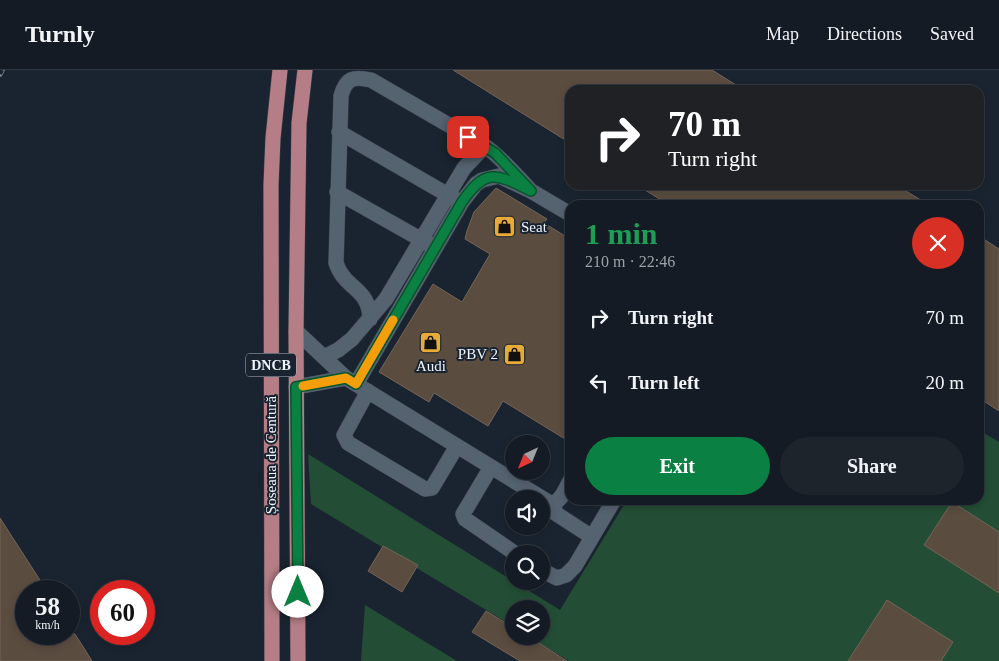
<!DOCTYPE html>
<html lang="en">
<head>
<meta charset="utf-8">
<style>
	body { margin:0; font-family:"Times New Roman",serif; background:#1d242c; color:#f1f3f6; height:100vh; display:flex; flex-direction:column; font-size:19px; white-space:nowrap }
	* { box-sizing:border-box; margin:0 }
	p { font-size:16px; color:#9da1a6 }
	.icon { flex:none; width:28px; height:28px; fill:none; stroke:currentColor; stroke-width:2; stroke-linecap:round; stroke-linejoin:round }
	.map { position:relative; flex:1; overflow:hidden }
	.sheet { position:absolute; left:565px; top:130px; width:419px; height:305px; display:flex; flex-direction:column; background:#141b24; border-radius:15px; box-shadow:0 2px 8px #0003,0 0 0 1px #333941 }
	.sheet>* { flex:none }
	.hud { position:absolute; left:565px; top:15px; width:419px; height:105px; border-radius:15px; box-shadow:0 2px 8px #0003,0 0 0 1px #333941; background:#202124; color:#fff; overflow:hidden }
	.needle { width:32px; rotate:223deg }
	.tools { position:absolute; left:505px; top:365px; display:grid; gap:10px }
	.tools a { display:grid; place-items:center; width:45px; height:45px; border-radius:50%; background:#141b24; box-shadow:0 2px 8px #0003,0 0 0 1px #333941; font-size:25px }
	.speed { position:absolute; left:15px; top:510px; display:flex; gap:10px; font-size:25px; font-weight:700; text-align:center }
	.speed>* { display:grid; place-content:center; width:65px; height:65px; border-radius:50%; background:#141b24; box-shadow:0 2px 8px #0003,0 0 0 1px #333941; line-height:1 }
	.speed small { font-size:12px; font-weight:400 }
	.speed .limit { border:8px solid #d22; background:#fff; color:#111 }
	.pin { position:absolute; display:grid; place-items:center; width:42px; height:42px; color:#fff; margin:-21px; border-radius:10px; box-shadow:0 2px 8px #0006 }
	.me { position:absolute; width:55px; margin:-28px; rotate:0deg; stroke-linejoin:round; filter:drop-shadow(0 0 4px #0008) }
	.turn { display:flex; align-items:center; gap:18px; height:105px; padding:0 20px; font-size:22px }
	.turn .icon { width:65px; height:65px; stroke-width:2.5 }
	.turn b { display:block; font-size:35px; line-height:42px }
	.round { display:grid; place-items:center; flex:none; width:52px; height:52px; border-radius:26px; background:#1d242c }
	.summary { display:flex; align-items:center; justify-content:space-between; height:85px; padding:0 20px }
	h1 { font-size:30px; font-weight:700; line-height:38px; color:#1e9e55 }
	.cta { display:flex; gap:10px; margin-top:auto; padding:10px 20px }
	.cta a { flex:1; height:58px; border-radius:30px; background:#0b8043; color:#fff; font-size:20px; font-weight:700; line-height:58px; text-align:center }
	.cta a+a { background:#1d242c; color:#f1f3f6 }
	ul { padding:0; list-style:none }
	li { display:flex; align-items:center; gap:15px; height:65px; padding:0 20px }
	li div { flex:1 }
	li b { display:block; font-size:19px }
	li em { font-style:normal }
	header { display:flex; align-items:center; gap:30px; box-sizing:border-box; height:70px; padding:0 25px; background:#141b24; border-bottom:1px solid #333941 }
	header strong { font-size:24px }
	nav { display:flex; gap:28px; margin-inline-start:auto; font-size:18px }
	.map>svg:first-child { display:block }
	.green { fill:#234e35 }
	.building { fill:#5b4c40; stroke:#746458 }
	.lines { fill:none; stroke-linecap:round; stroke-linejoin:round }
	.minor-casing { stroke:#38404a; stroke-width:16 }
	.major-casing { stroke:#38404a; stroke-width:16 }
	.minor { stroke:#556270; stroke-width:15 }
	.major { stroke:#b57e86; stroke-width:15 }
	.rail-casing { stroke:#808892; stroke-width:5.5 }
	.rail { stroke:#1a2430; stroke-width:4; stroke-dasharray:11; stroke-linecap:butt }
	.route-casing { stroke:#07532c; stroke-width:12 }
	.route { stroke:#0b8043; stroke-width:9 }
	.slow { stroke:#f59e0b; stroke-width:9 }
	.labels { text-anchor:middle; stroke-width:4; stroke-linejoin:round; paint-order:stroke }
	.shield { fill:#1a2430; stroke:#aeb6c0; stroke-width:1 }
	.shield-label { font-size:14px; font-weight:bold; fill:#eef5fd }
	.poi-label { font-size:15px; fill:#eef5fd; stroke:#1a2430; text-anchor:start }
	.street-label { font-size:15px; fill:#eef5fd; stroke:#1a2430 }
</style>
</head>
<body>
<header>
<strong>Turnly</strong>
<nav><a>Map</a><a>Directions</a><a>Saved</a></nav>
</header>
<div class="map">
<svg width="999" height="591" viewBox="0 0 999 591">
	<rect width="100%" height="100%" fill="#1a2430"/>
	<path class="green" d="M979,360L999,372V591H569L528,566H541V539H514V557L311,434L308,384L560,540L627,430H979Z
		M365,535L457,591H361Z"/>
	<path class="building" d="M453,0H712L744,20H570V73Z
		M637,115H896L929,135H669Z
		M496,118L547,149L544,153L570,169V372L503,331L488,356L434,323L429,332L379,302L433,214L462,232L490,184L465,169L467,161L474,142Z
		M979,166L999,179V341L979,328Z
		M952,432L999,462V523L924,475Z
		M0,448L47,521H26V564H75L92,591H0Z
		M383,476L418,495L402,522L368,501Z
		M887,530L953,572L941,591H848Z
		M486,541L514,558V566H528L567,591H520L472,562Z"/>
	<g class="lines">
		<defs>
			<path id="minor" d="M339,62L455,129
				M337,122L429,174
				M370,249C369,217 345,220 336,193L341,26C346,8 353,6 371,10L485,76C503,89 516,105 531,121
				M296,261L346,308L550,433C561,434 565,419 570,411
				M324,287L338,280L352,269L386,229L464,98L485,76
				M356,314L462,132L476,114L482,110L499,106L531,121L570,144
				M296,317L346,308
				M368,321L344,365L348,373L425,419L432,418L457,376
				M491,397L463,444L465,449L516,484
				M554,433L555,443L592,467
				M541,500L557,508L566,505L575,496L614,430"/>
			<path id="major" d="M272,591L271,115L273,68L280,0
				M298,591L296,261L299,53L305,0"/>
		</defs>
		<use href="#minor" class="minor-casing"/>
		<use href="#major" class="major-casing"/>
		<use href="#minor" class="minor"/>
		<use href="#major" class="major"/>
		<defs>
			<path id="rail" d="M0,4L2,0"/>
		</defs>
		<use href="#rail" class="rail-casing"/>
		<use href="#rail" class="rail"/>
	</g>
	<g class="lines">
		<defs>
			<path id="route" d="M298,522L296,317L346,308L356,314L462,132C486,97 497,104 531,121L495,83L468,67"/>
		</defs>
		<use href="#route" class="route-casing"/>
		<use href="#route" class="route"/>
		<path class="slow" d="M303,316L346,308L356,314L393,250"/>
	</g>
	<defs>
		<symbol id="shop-square" viewBox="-11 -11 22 22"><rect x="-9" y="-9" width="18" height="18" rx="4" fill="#e8ab37" stroke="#1a2430"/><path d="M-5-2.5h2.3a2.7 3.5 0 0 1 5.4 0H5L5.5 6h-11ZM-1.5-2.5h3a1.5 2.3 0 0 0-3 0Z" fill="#111"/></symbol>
	</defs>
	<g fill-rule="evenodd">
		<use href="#shop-square" x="492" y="144" width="25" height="25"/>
		<use href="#shop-square" x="418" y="260" width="25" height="25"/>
		<use href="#shop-square" x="502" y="272" width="25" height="25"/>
	</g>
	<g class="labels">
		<rect class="shield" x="246" y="283.5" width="50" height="23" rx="4"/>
		<g class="shield-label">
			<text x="271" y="300">DNCB</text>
		</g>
		<g class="poi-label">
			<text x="521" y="162">Seat</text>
			<text x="498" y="289" text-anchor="end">PBV 2</text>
			<text x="431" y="301" text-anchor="middle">Audi</text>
		</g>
		<g class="street-label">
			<text transform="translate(271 385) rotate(-90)" y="5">Șoseaua de Centură</text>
		</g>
	</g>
</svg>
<div class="tools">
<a><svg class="needle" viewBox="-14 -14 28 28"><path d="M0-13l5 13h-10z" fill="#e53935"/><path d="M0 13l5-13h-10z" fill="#9da1a6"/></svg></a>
<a><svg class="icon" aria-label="sound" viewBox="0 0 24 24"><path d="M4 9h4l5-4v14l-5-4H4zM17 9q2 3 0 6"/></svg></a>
<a><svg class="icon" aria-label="search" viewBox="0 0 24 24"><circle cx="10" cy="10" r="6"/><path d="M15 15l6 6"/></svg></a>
<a><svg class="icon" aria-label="layers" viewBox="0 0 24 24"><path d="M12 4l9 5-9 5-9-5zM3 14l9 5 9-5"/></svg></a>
</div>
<div class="speed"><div>58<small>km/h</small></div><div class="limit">60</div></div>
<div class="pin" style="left:468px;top:67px;background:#d93025"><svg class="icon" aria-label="arrive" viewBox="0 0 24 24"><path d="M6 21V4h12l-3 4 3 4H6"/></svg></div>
<svg class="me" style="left:298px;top:522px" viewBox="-20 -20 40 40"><circle r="19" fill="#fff"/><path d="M0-13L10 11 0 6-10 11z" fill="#0b8043"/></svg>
<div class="hud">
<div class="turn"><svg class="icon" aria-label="right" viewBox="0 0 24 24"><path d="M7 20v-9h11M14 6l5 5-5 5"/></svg><div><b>70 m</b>Turn right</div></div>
</div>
<section class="sheet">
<div class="summary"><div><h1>1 min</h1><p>210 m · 22:46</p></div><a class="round" style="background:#d93025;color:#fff"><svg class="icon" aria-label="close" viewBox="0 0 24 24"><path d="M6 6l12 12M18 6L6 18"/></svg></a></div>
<ul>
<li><svg class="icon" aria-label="right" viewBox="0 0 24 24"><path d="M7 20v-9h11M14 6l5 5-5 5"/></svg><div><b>Turn right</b></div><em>70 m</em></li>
<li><svg class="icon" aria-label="left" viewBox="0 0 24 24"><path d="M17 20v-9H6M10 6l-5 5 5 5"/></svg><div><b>Turn left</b></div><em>20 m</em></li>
</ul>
<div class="cta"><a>Exit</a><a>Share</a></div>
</section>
</div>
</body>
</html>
